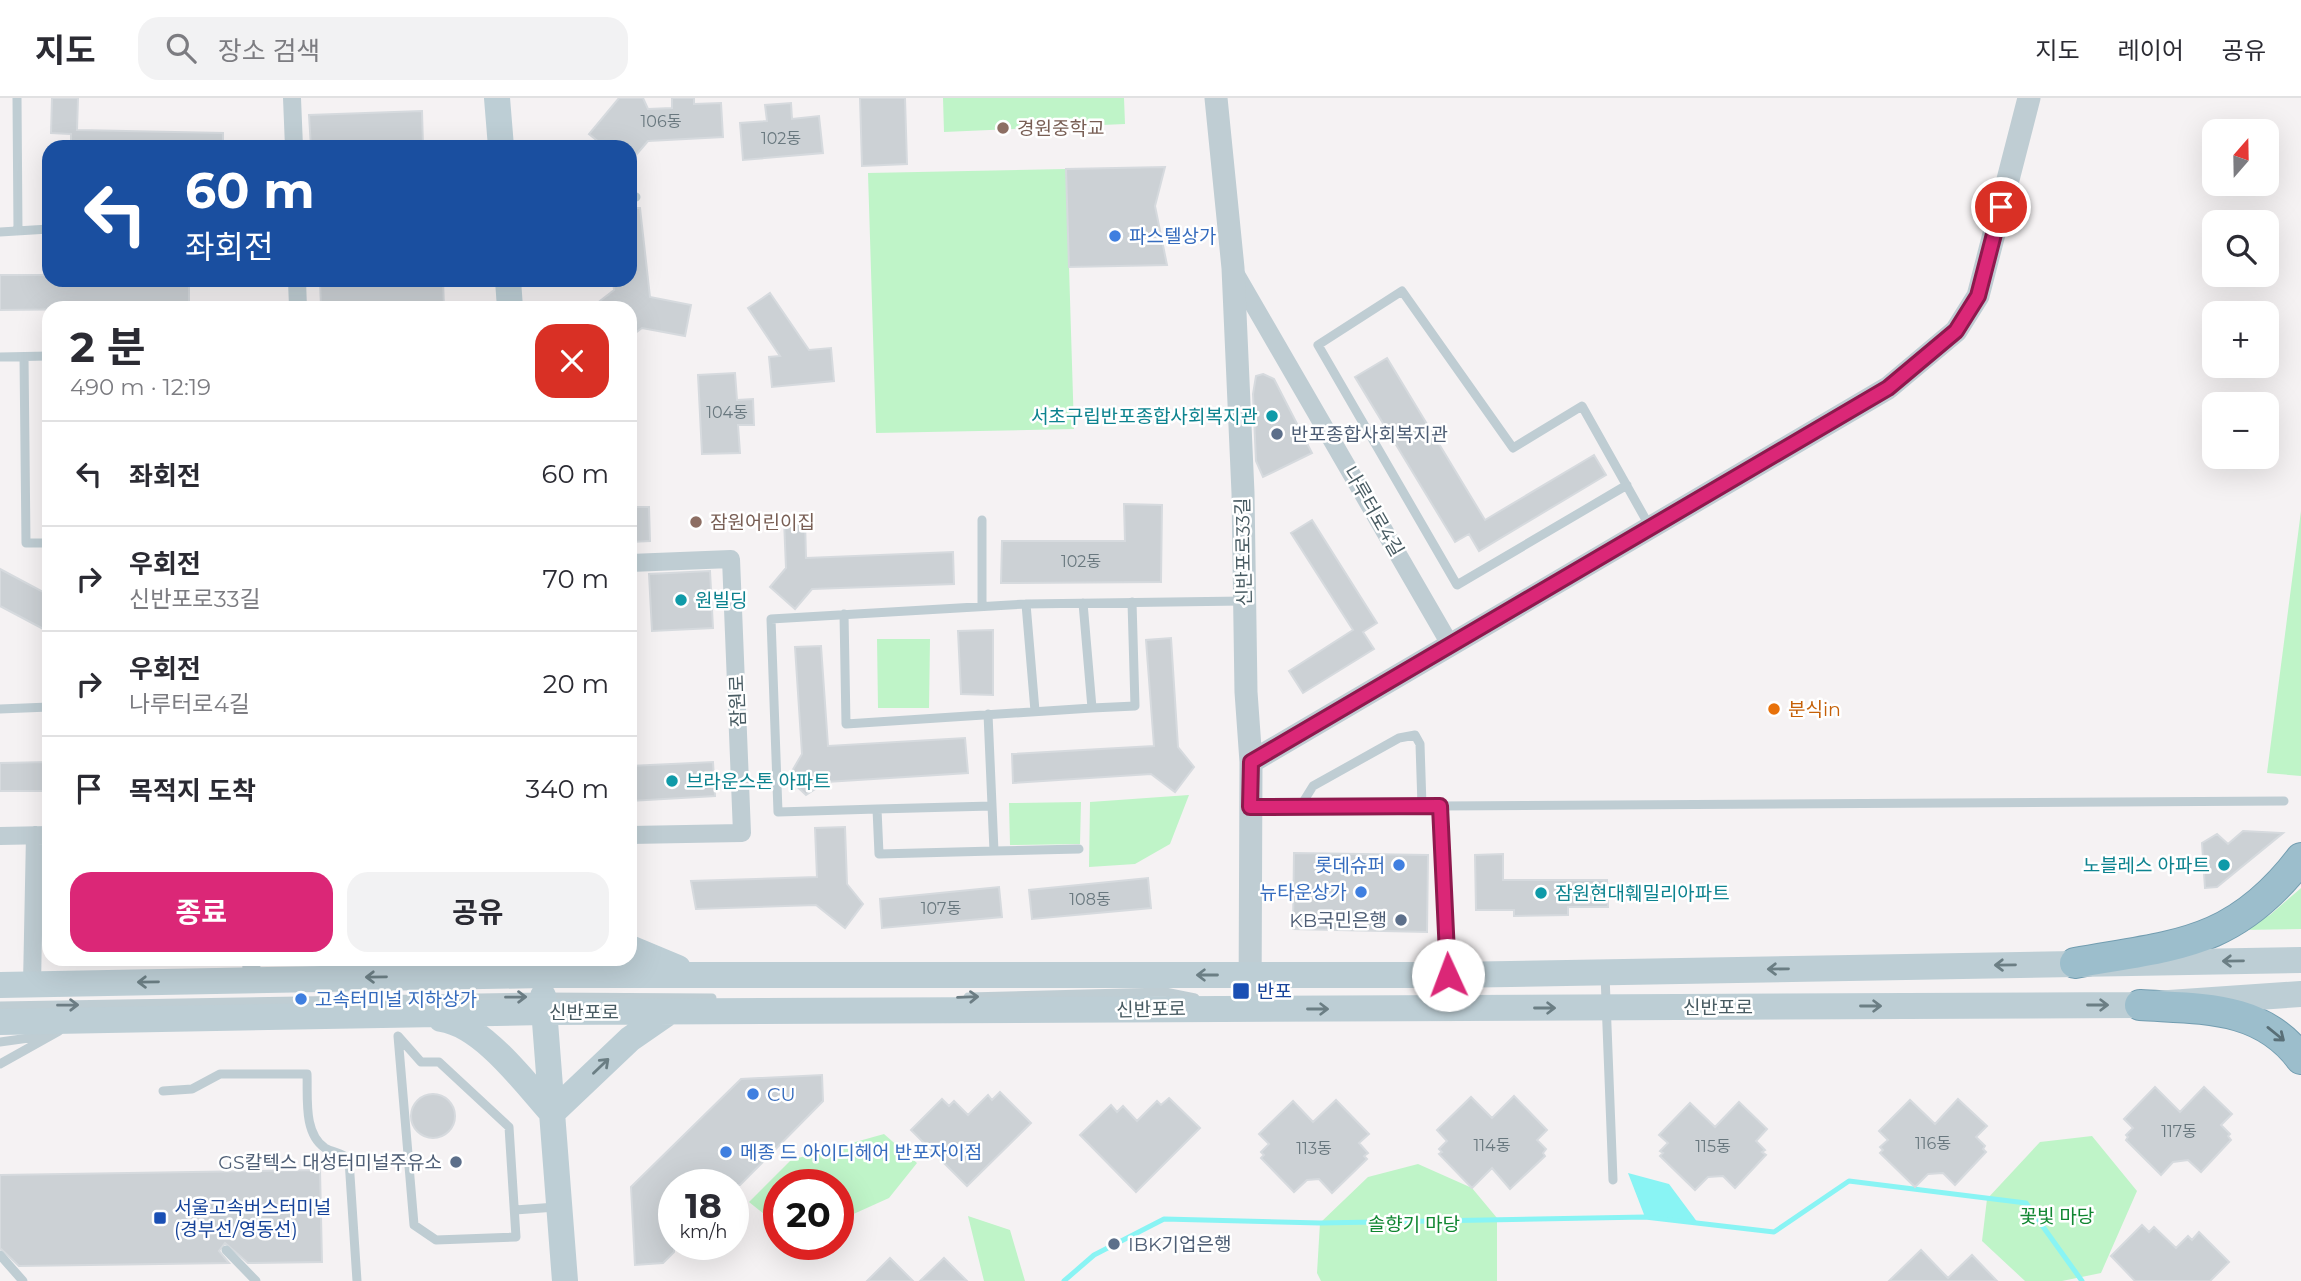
<!DOCTYPE html>
<html lang="ko">
<head>
<meta charset="utf-8">
<style>
	body { margin:0; font-family:Montserrat,"Noto Sans KR",sans-serif; background:#f2f2f3; color:#2b2b33; height:100vh; display:flex; flex-direction:column; font-size:26px; white-space:nowrap }
	* { box-sizing:border-box; margin:0 }
	p { font-size:23px; color:#7c7c81 }
	.icon { flex:none; width:38px; height:38px; fill:none; stroke:currentColor; stroke-width:2; stroke-linecap:round; stroke-linejoin:round }
	.map { position:relative; flex:1; overflow:hidden }
	.panel { position:absolute; left:42px; top:203px; width:595px; height:665px; display:flex; flex-direction:column; background:#fff; border-radius:21px; box-shadow:0 7px 28px #0002 }
	.panel>* { flex:none }
	.banner { position:absolute; left:42px; top:42px; width:595px; height:147px; border-radius:21px; box-shadow:0 7px 28px #0002; background:#1a4fa0; color:#fff; overflow:hidden }
	.needle { width:46px; rotate:20deg }
	.fabs { position:absolute; left:2202px; top:21px; display:grid; gap:14px }
	.fabs a { display:grid; place-items:center; width:77px; height:77px; border-radius:14px; background:#fff; box-shadow:0 7px 28px #0002; font-size:35px }
	.speed { position:absolute; left:658px; top:1071px; display:flex; gap:14px; font-size:35px; font-weight:700; text-align:center }
	.speed>* { display:grid; place-content:center; width:91px; height:91px; border-radius:50%; background:#fff; box-shadow:0 7px 28px #0002; line-height:1 }
	.speed small { font-size:18px; font-weight:400 }
	.speed .limit { border:10px solid #d22; background:#fff; color:#111 }
	.pin { position:absolute; display:grid; place-items:center; width:60px; height:60px; color:#fff; margin:-30px; border:4px solid #fff; border-radius:50%; box-shadow:0 2px 7px #0007 }
	.me { position:absolute; width:77px; margin:-38px; rotate:358deg; stroke-linejoin:round; filter:drop-shadow(0 0 5px #0008) }
	.turn { display:flex; align-items:center; gap:24px; height:147px; padding:0 28px; font-size:32px }
	.turn .icon { width:91px; height:91px; stroke-width:2.5 }
	.turn b { display:block; font-size:49px; line-height:60px }
	.round { display:grid; place-items:center; flex:none; width:74px; height:74px; border-radius:21px; background:#f2f2f3 }
	.head { display:flex; align-items:center; justify-content:space-between; height:119px; padding:0 28px }
	h1 { font-size:42px; font-weight:700; line-height:52px }
	.cta { display:flex; gap:14px; margin-top:auto; padding:14px 28px }
	.cta a { flex:1; height:80px; border-radius:21px; background:#db2777; color:#fff; font-size:28px; font-weight:700; line-height:80px; text-align:center }
	.cta a+a { background:#f2f2f3; color:#2b2b33 }
	ul { padding:0; list-style:none }
	li { display:flex; align-items:center; gap:21px; height:105px; padding:0 28px; border-top:2px solid #e1e1e2 }
	li div { flex:1 }
	li b { display:block; font-size:26px }
	li em { font-style:normal }
	header { display:flex; align-items:center; gap:42px; box-sizing:border-box; height:98px; padding:0 35px; background:#fff; border-bottom:2px solid #e1e1e2 }
	header strong { font-size:33px }
	nav { display:flex; gap:38px; margin-inline-start:auto; font-size:24px }
	.search { width:490px; height:63px; background:#f2f2f3; display:flex; align-items:center; gap:18px; box-sizing:border-box; padding:0 24px; border-radius:21px; color:#7c7c81; font-size:26px }
	.map>svg:first-child { display:block }
	.green { fill:#bff4c8 }
	.water { fill:#89f4f4 }
	.lines { fill:none; stroke-linecap:round; stroke-linejoin:round }
	.stream { stroke:#89f4f4; stroke-width:5 }
	.building { fill:#ccd1d5; stroke:#d6dade; stroke-width:2 }
	.trunk-casing { stroke:#729db0; stroke-width:32 }
	.service { stroke:#bfcdd3; stroke-width:9 }
	.minor { stroke:#bfcdd3; stroke-width:18 }
	.tertiary { stroke:#bfcdd3; stroke-width:23 }
	.secondary { stroke:#bdced5; stroke-width:26 }
	.trunk { stroke:#9cbecc; stroke-width:30 }
	.oneway { stroke:#6b7e84 }
	.oneway2 { stroke:#6c7d84 }
	.oneway3 { stroke:#596f77 }
	.route-casing { stroke:#8e194d; stroke-width:18 }
	.route { stroke:#db2777; stroke-width:12 }
	.education-dot { fill:#8d6e63; stroke:#fff; stroke-width:2.5 }
	.shop-dot { fill:#3f7fe0; stroke:#fff; stroke-width:2.5 }
	.culture-dot { fill:#0f9aa8; stroke:#fff; stroke-width:2.5 }
	.service-dot { fill:#5c6f8a; stroke:#fff; stroke-width:2.5 }
	.food-dot { fill:#e8710a; stroke:#fff; stroke-width:2.5 }
	.transit-dot { fill:#1a4fb4; stroke:#fff; stroke-width:2.5 }
	.labels { text-anchor:middle; stroke-width:5; stroke-linejoin:round; paint-order:stroke }
	.number-label { font-size:16px; fill:#69787f }
	.education-label { font-size:19px; fill:#785e54; stroke:#fff; text-anchor:start }
	.shop-label { font-size:19px; fill:#366cbe; stroke:#fff; text-anchor:start }
	.culture-label { font-size:19px; fill:#0d838f; stroke:#fff; text-anchor:start }
	.service-label { font-size:19px; fill:#4e5e75; stroke:#fff; text-anchor:start }
	.street-label { font-size:19px; fill:#485b62; stroke:#fff }
	.food-label { font-size:19px; fill:#c56008; stroke:#fff; text-anchor:start }
	.transit-label { font-size:19px; fill:#164399; stroke:#fff; text-anchor:start }
	.park-label { font-size:19px; fill:#108631; stroke:#fff }
</style>
</head>
<body>
<header>
<strong>지도</strong>
<div class="search"><svg class="icon" aria-label="search" viewBox="0 0 24 24"><circle cx="10" cy="10" r="6"/><path d="M15 15l6 6"/></svg>장소 검색</div>
<nav><a>지도</a><a>레이어</a><a>공유</a></nav>
</header>
<div class="map">
<svg width="2301" height="1183" viewBox="0 0 2301 1183">
	<rect width="100%" height="100%" fill="#f5f2f3"/>
	<path class="green" d="M943,0H1124L1125,26L944,34Z
		M1066,71L1074,331L876,335L868,75Z
		M2301,413V678L2267,675Z
		M877,541H930L929,610H878Z
		M1189,697L1170,746L1135,766L1089,769L1090,704Z
		M1081,704L1080,746L1010,747L1009,705Z
		M2301,790V831L2239,832L2270,817Z
		M884,1036L917,1065L889,1100L838,1123V1087H779V1128L749,1104L791,1062Z
		M2092,1038L2137,1093L2101,1175L2062,1183H2025L1982,1143L1987,1101L2040,1044Z
		M1418,1066L1472,1090L1497,1120V1183H1321L1317,1175L1320,1125L1368,1079Z
		M968,1118L1010,1132L1025,1183H984Z"/>
	<path class="water" d="M1628,1075L1669,1086L1698,1125L1645,1119Z"/>
	<g class="lines">
		<path class="stream" d="M1064,1183L1094,1157L1164,1121L1320,1125L1645,1119L1774,1134L1849,1083L2026,1105L2082,1183"/>
	</g>
	<path class="building" d="M52,0H78L77,32L223,35V49H71V36L51,35Z
		M619,0H643L648,11L672,10V0H694V6L721,5L723,39L648,43L630,64V49H605L589,36Z
		M860,0H905L907,66L862,68Z
		M791,5L792,21L819,18L823,55L743,62L740,25L767,23L765,7Z
		M422,13L423,49H311L309,17Z
		M1165,69L1155,108L1167,167L1069,169L1066,71Z
		M630,110H640L650,199L691,207L685,238L642,230L630,239V210H591L614,192L613,182H630Z
		M0,177H49V182H189V210L0,212Z
		M320,182H443L444,210H321Z
		M770,195L809,252L831,250L834,283L772,289L769,259L780,258L748,210Z
		M1387,260L1485,422L1594,357L1606,377L1479,453L1469,436L1455,444L1355,279Z
		M735,275L737,302L753,301L754,327H738L740,355L702,356L698,277Z
		M1263,276L1274,281L1312,355L1263,379L1256,363L1253,296L1256,278Z
		M1124,406L1162,407L1161,484L1001,485L1002,443H1125Z
		M630,409H649L650,443L630,444Z
		M805,421L806,460L953,454L954,486L812,491L795,511L770,489L786,470L784,422Z
		M1312,422L1377,525L1363,534L1374,551L1303,595L1289,573L1353,532L1291,435Z
		M0,471L49,497V534L0,508Z
		M710,473L713,530L652,533L649,476Z
		M993,532V597L961,596L958,533Z
		M1171,540L1178,649L1194,669L1175,694L1151,676L1013,685L1012,656L1154,648L1146,542Z
		M821,548L828,648L965,640L968,675L826,684L806,697L788,680L802,656L795,549Z
		M49,664V693H0V665Z
		M713,664L715,698L630,703V668Z
		M845,729L847,786L863,806L845,830L816,807L696,811L691,783L817,779L815,730Z
		M2243,733L2283,735L2217,789L2205,790L2202,745L2217,736L2228,746Z
		M1294,755L1428,757L1427,834L1293,831Z
		M1503,756V782H1607L1608,809H1568V817L1514,818V812H1476L1475,757Z
		M1148,780L1151,810L1032,821L1029,792Z
		M999,789L1002,819L882,830L880,801Z
		M822,977L823,1003L740,1087H674V1154L663,1165L635,1167L631,1089L741,981Z
		M2155,989L2180,1014L2204,989L2232,1016L2221,1027L2230,1036L2228,1038L2231,1042L2201,1074L2188,1062L2173,1064L2161,1077L2126,1042L2128,1039L2126,1037L2133,1030L2124,1021Z
		M1000,994L1031,1025L967,1088L911,1032L942,1001L949,1008L954,1003L968,1017L988,997L992,1002Z
		M411 1018a22 22 0 1 1 44 0a22 22 0 1 1-44 0Z
		M1514,998L1547,1032L1537,1042L1546,1051L1543,1055L1545,1058L1510,1091L1492,1070L1472,1090L1439,1056L1442,1054L1439,1051L1447,1043L1437,1032L1471,999L1492,1020Z
		M1169,1000L1200,1030L1136,1094L1080,1037L1111,1007L1117,1014L1123,1008L1137,1023L1157,1003L1161,1007Z
		M1958,1001L1987,1028L1976,1039L1985,1048L1983,1051L1986,1054L1955,1087L1943,1075L1928,1076L1915,1089L1880,1055L1883,1052L1880,1049L1888,1042L1879,1033L1910,1002L1935,1026Z
		M1336,1002L1369,1036L1359,1045L1368,1055L1364,1058L1367,1061L1332,1095L1319,1081L1307,1082L1294,1094L1261,1060L1264,1057L1261,1054L1269,1046L1259,1036L1293,1003L1313,1024Z
		M1739,1004L1767,1031L1756,1043L1765,1052L1762,1054L1766,1057L1735,1090L1723,1078L1708,1079L1695,1092L1660,1058L1663,1055L1660,1053L1668,1045L1659,1037L1690,1005L1715,1029Z
		M320,1072L322,1164L248,1165L225,1145L219,1153L229,1165L19,1168L0,1150V1077Z
		M2142,1127L2149,1134L2154,1129L2176,1150L2188,1138L2192,1142L2199,1134L2229,1164L2210,1183H2135L2111,1158Z
		M1921,1152L1948,1180L1972,1157L1997,1183H1889Z
		M890,1160L913,1183H867Z
		M944,1160L967,1183H920Z"/>
	<g class="lines">
		<defs>
			<path id="trunk" d="M2075,865C2175,847 2234,848 2301,760
				M2140,907C2201,911 2261,907 2301,961"/>
		</defs>
		<use href="#trunk" class="trunk-casing"/>
		<path class="service" d="M17,0L18,133
			M630,99H636
			M0,134L49,131
			M0,259L49,258
			M24,259L26,445H49
			M1627,387L1457,487L1318,247L1402,193L1513,350L1582,308L1650,429
			M1026,506L1035,613
			M982,508V422
			M844,516L846,626L1092,610L1083,505
			M1092,610L1135,608L1132,504
			M0,611L49,609
			M988,616L994,753L879,756L877,711L778,714L771,521L1026,506L1243,503
			M1440,708L1448,874
			M1252,709L2284,703
			M1300,709L1313,688L1399,640L1415,637L1420,646L1422,708
			M877,711L992,708
			M994,753L1079,751
			M1605,877L1613,1082
			M968,899L1165,894L1195,900
			M0,908L544,899L712,900
			M398,938L421,964H439L509,1029L516,1139L436,1142L414,1127Z
			M0,944L43,938
			M0,966L59,933
			M163,993L192,991L220,976H307C308,999 303,1035 325,1050C333,1055 343,1054 349,1062L357,1183
			M515,1112L556,1109
			M226,1152L256,1183
			M0,1157L23,1183"/>
		<path class="minor" d="M292,0L294,49
			M1234,173L1451,548
			M297,182L298,210
			M630,465L731,461L742,735L630,737
			M0,738L49,737
			M251,861L252,882
			M32,886L35,737"/>
		<path class="tertiary" d="M1216,0L1233,170L1243,395L1246,594L1251,664L1250,909
			M1251,664L1888,290L1956,233L1978,198L2029,0"/>
		<path class="secondary" d="M497,0L501,49
			M508,182L510,210
			M630,850L678,870
			M0,887L542,877H1448L2301,862
			M543,898L565,1183
			M441,921C483,927 525,985 552,1015
			M0,924L544,914L2140,907L2301,896
			M552,1015L630,941L669,914"/>
		<use href="#trunk" class="trunk"/>
	</g>
	<defs><path id="oneway-shaft" d="M-6 0H5M1.5-3L5.5 0L1.5 3" fill="none" stroke-width="1.6" stroke-linecap="round" stroke-linejoin="round" transform="scale(1.75)"/></defs>
	<g class="oneway">
		<use href="#oneway-shaft" transform="translate(2233 863) rotate(179)"/>
		<use href="#oneway-shaft" transform="translate(2005 867) rotate(179)"/>
		<use href="#oneway-shaft" transform="translate(1778 871) rotate(179)"/>
		<use href="#oneway-shaft" transform="translate(1207 877) rotate(-180)"/>
		<use href="#oneway-shaft" transform="translate(376 879) rotate(179)"/>
		<use href="#oneway-shaft" transform="translate(148 884) rotate(179)"/>
		<use href="#oneway-shaft" transform="translate(2098 907)"/>
		<use href="#oneway-shaft" transform="translate(1871 908)"/>
		<use href="#oneway-shaft" transform="translate(1545 910)"/>
		<use href="#oneway-shaft" transform="translate(1318 911)"/>
		<use href="#oneway-shaft" transform="translate(601 968) rotate(-44)"/>
	</g>
	<g class="oneway2">
		<use href="#oneway-shaft" transform="translate(516 899) rotate(-1)"/>
		<use href="#oneway-shaft" transform="translate(968 899) rotate(-2)"/>
		<use href="#oneway-shaft" transform="translate(68 907) rotate(-1)"/>
	</g>
	<use class="oneway3" href="#oneway-shaft" transform="translate(2276 936) rotate(39)"/>
	<g class="lines">
		<defs>
			<path id="route" d="M1448,877L1440,708L1250,709L1251,664L1888,290L1956,233L1978,198L2001,109"/>
		</defs>
		<use href="#route" class="route-casing"/>
		<use href="#route" class="route"/>
	</g>
	<g class="education-dot">
		<circle cx="1003" cy="30" r="7"/>
		<circle cx="696" cy="424" r="7"/>
	</g>
	<g class="shop-dot">
		<circle cx="1115" cy="138" r="7"/>
		<circle cx="1399" cy="767" r="7"/>
		<circle cx="1361" cy="794" r="7"/>
		<circle cx="301" cy="901" r="7"/>
		<circle cx="753" cy="996" r="7"/>
		<circle cx="726" cy="1054" r="7"/>
	</g>
	<g class="culture-dot">
		<circle cx="1272" cy="318" r="7"/>
		<circle cx="681" cy="502" r="7"/>
		<circle cx="672" cy="683" r="7"/>
		<circle cx="2224" cy="767" r="7"/>
		<circle cx="1541" cy="795" r="7"/>
	</g>
	<g class="service-dot">
		<circle cx="1277" cy="336" r="7"/>
		<circle cx="1401" cy="822" r="7"/>
		<circle cx="456" cy="1064" r="7"/>
		<circle cx="1114" cy="1146" r="7"/>
	</g>
	<circle class="food-dot" cx="1774" cy="611" r="7"/>
	<g class="transit-dot">
		<rect x="1232" y="884" width="18" height="18" rx="3.5"/>
		<rect x="153" y="1113" width="14" height="14" rx="3.5"/>
	</g>
	<g class="labels">
		<g class="number-label">
			<text x="661" y="29">106동</text>
			<text x="781" y="46">102동</text>
			<text x="727" y="320">104동</text>
			<text x="1081" y="469">102동</text>
			<text x="1090" y="807">108동</text>
			<text x="941" y="816">107동</text>
			<text x="2179" y="1039">117동</text>
			<text x="1933" y="1051">116동</text>
			<text x="1492" y="1053">114동</text>
			<text x="1713" y="1054">115동</text>
			<text x="1314" y="1056">113동</text>
		</g>
		<g class="education-label">
			<text x="1017" y="37">경원중학교</text>
			<text x="710" y="431">잠원어린이집</text>
		</g>
		<g class="shop-label">
			<text x="1129" y="145">파스텔상가</text>
			<text x="1385" y="774" text-anchor="end">롯데슈퍼</text>
			<text x="1347" y="801" text-anchor="end">뉴타운상가</text>
			<text x="315" y="908">고속터미널 지하상가</text>
			<text x="767" y="1003">CU</text>
			<text x="740" y="1061">메종 드 아이디헤어 반포자이점</text>
		</g>
		<g class="culture-label">
			<text x="1258" y="325" text-anchor="end">서초구립반포종합사회복지관</text>
			<text x="695" y="509">원빌딩</text>
			<text x="686" y="690">브라운스톤 아파트</text>
			<text x="2210" y="774" text-anchor="end">노블레스 아파트</text>
			<text x="1555" y="802">잠원현대훼밀리아파트</text>
		</g>
		<g class="service-label">
			<text x="1291" y="343">반포종합사회복지관</text>
			<text x="1387" y="829" text-anchor="end">KB국민은행</text>
			<text x="442" y="1071" text-anchor="end">GS칼텍스 대성터미널주유소</text>
			<text x="1128" y="1153">IBK기업은행</text>
		</g>
		<g class="street-label">
			<text transform="translate(1374 413) rotate(60)" y="7">나루터로4길</text>
			<text transform="translate(1243 454) rotate(-91)" y="7">신반포로33길</text>
			<text transform="translate(737 603) rotate(-92)" y="7">잠원로</text>
			<text x="1718" y="916">신반포로</text>
			<text transform="translate(1151 911) rotate(-1)" y="7">신반포로</text>
			<text x="584" y="921">신반포로</text>
		</g>
		<g class="food-label">
			<text x="1788" y="618">분식in</text>
		</g>
		<g class="transit-label">
			<text x="1257" y="900">반포</text>
			<text x="174" y="1116">서울고속버스터미널<tspan x="174" dy="22">(경부선/영동선)</tspan></text>
		</g>
		<g class="park-label">
			<text x="2057" y="1125">꽃빛 마당</text>
			<text x="1414" y="1133">솔향기 마당</text>
		</g>
	</g>
</svg>
<div class="fabs">
<a><svg class="needle" viewBox="-14 -14 28 28"><path d="M0-13l5 13h-10z" fill="#e53935"/><path d="M0 13l5-13h-10z" fill="#7c7c81"/></svg></a>
<a><svg class="icon" aria-label="search" viewBox="0 0 24 24"><circle cx="10" cy="10" r="6"/><path d="M15 15l6 6"/></svg></a>
<a>+</a>
<a>−</a>
</div>
<div class="speed"><div>18<small>km/h</small></div><div class="limit">20</div></div>
<div class="pin" style="left:2001px;top:109px;background:#d93025"><svg class="icon" aria-label="arrive" viewBox="0 0 24 24"><path d="M6 21V4h12l-3 4 3 4H6"/></svg></div>
<svg class="me" style="left:1448px;top:877px" viewBox="-20 -20 40 40"><circle r="19" fill="#fff"/><path d="M0-13L10 11 0 6-10 11z" fill="#db2777"/></svg>
<div class="banner">
<div class="turn"><svg class="icon" aria-label="left" viewBox="0 0 24 24"><path d="M17 20v-9H6M10 6l-5 5 5 5"/></svg><div><b>60 m</b>좌회전</div></div>
</div>
<section class="panel">
<div class="head"><div><h1>2 분</h1><p>490 m · 12:19</p></div><a class="round" style="background:#d93025;color:#fff"><svg class="icon" aria-label="close" viewBox="0 0 24 24"><path d="M6 6l12 12M18 6L6 18"/></svg></a></div>
<ul>
<li><svg class="icon" aria-label="left" viewBox="0 0 24 24"><path d="M17 20v-9H6M10 6l-5 5 5 5"/></svg><div><b>좌회전</b></div><em>60 m</em></li>
<li><svg class="icon" aria-label="right" viewBox="0 0 24 24"><path d="M7 20v-9h11M14 6l5 5-5 5"/></svg><div><b>우회전</b><p>신반포로33길</p></div><em>70 m</em></li>
<li><svg class="icon" aria-label="right" viewBox="0 0 24 24"><path d="M7 20v-9h11M14 6l5 5-5 5"/></svg><div><b>우회전</b><p>나루터로4길</p></div><em>20 m</em></li>
<li><svg class="icon" aria-label="arrive" viewBox="0 0 24 24"><path d="M6 21V4h12l-3 4 3 4H6"/></svg><div><b>목적지 도착</b></div><em>340 m</em></li>
</ul>
<div class="cta"><a>종료</a><a>공유</a></div>
</section>
</div>
</body>
</html>
